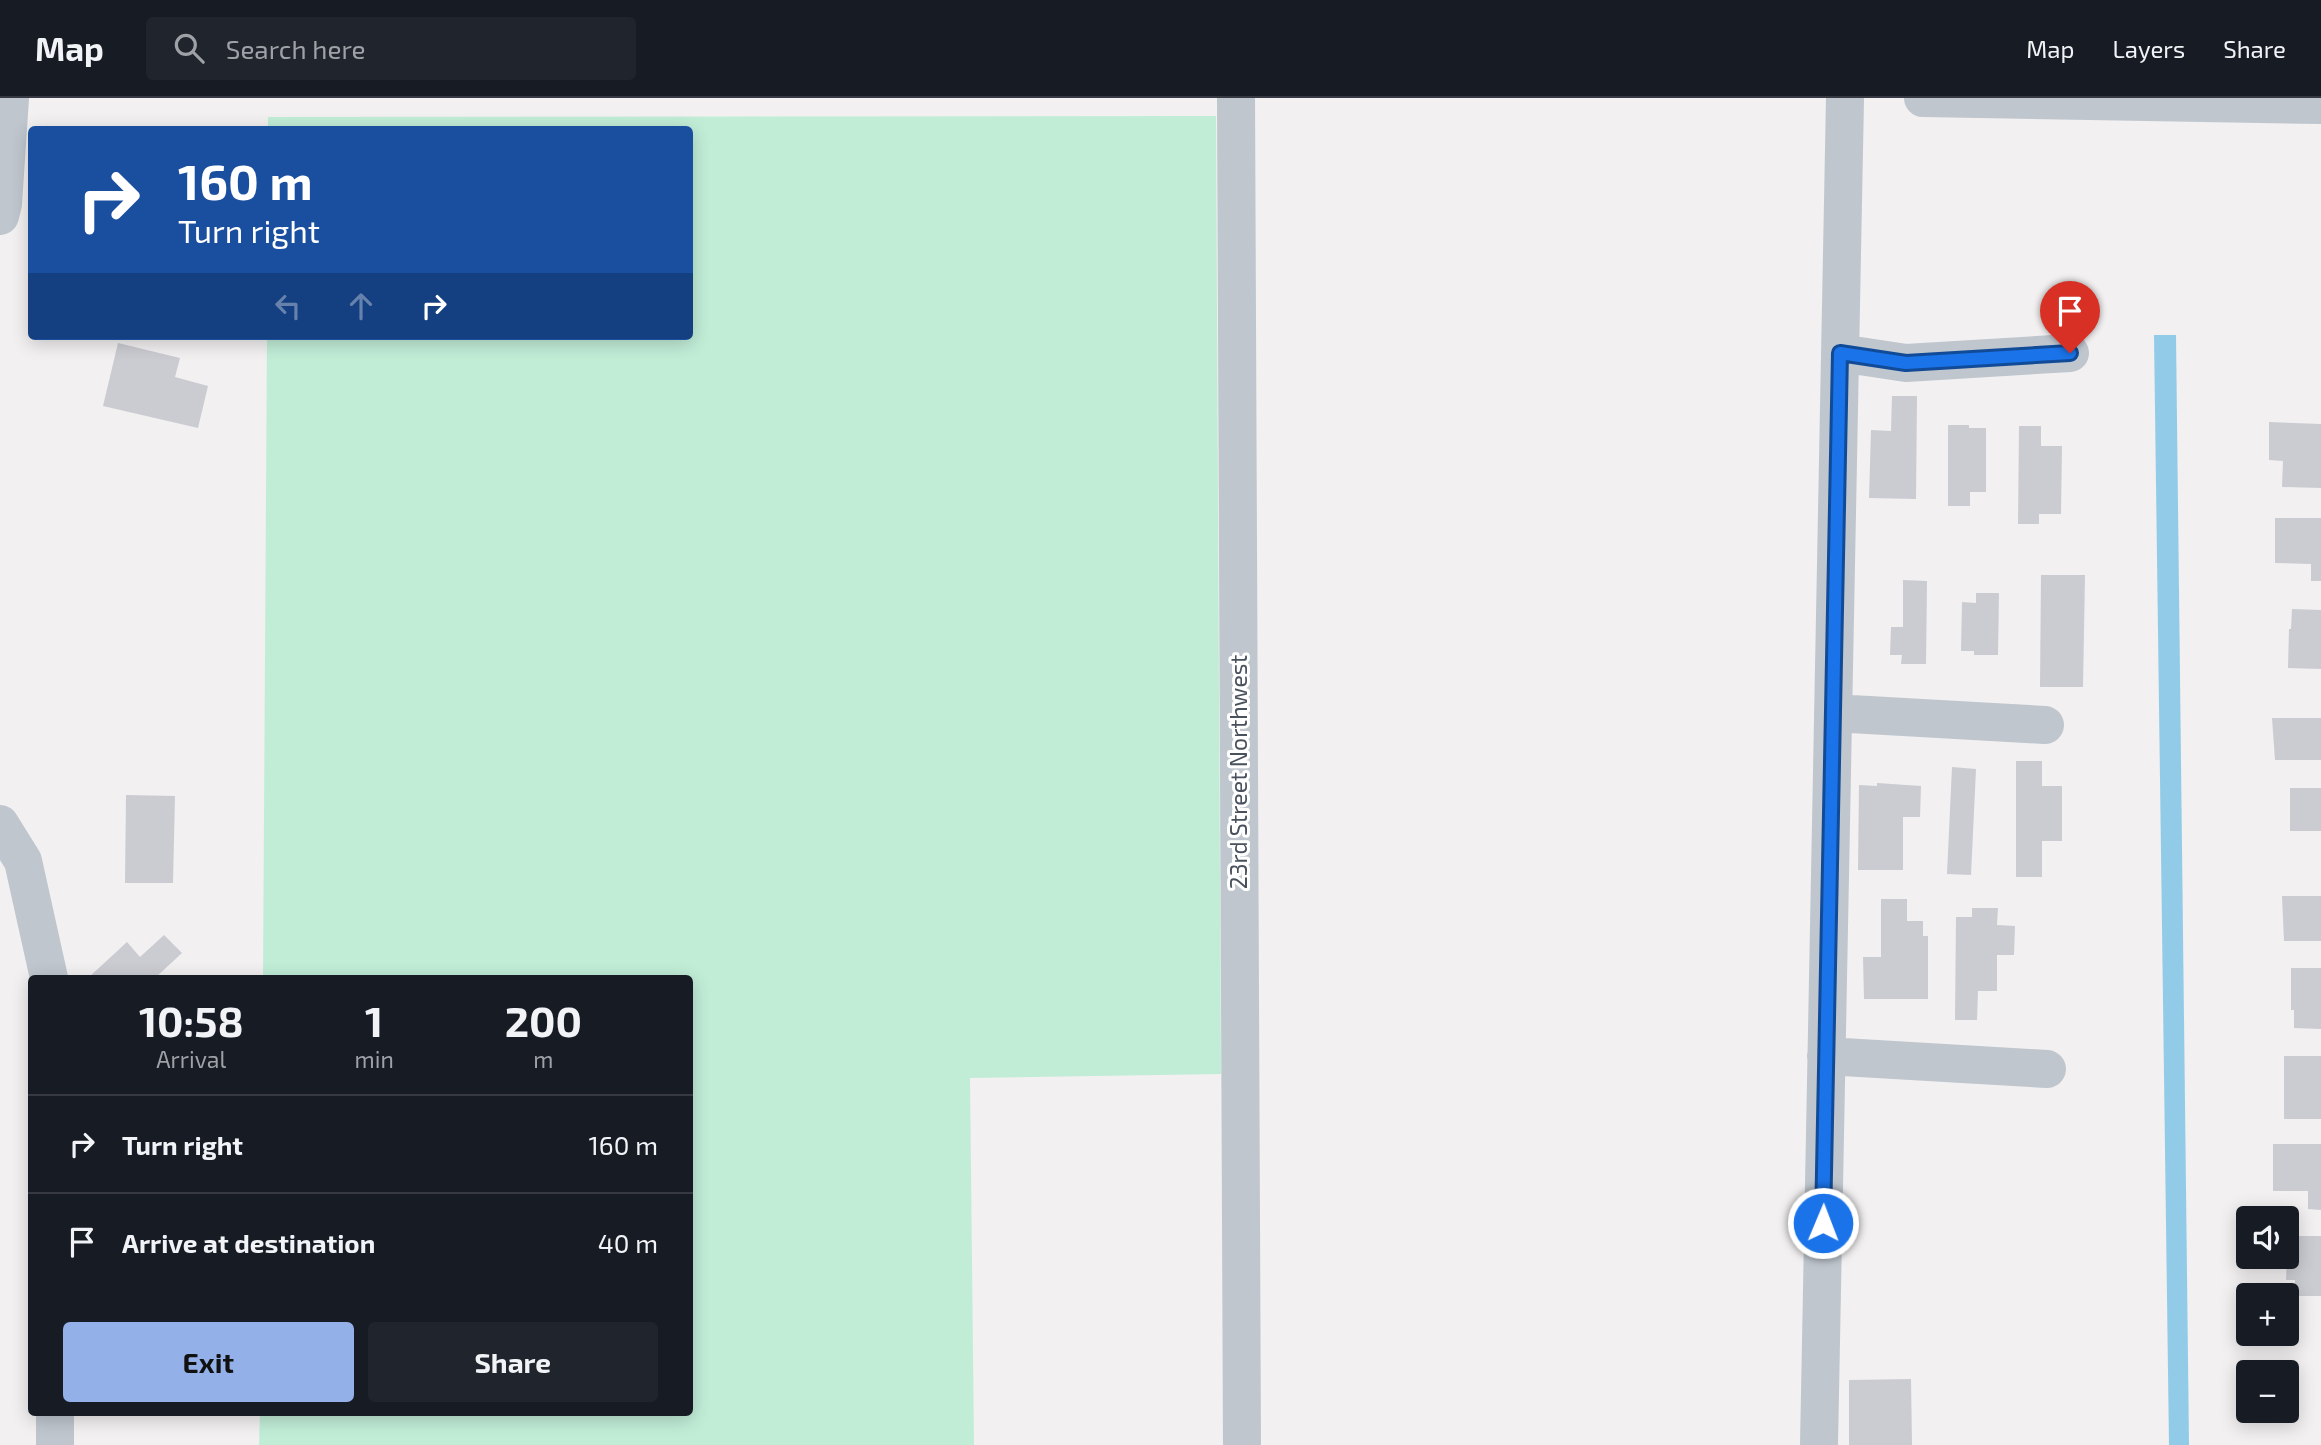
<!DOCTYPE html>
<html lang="en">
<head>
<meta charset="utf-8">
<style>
	body { margin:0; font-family:"Exo 2",sans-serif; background:#20242c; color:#f1f3f6; height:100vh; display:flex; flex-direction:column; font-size:26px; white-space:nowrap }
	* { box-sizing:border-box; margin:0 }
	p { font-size:23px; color:#9ea1a6 }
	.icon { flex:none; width:38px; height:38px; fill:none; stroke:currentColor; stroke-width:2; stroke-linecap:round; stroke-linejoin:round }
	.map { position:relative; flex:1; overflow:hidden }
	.panel { position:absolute; left:28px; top:877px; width:665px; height:441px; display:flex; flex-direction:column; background:#171b24; border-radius:7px; box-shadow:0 4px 18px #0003 }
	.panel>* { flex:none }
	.hud { position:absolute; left:28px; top:28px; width:665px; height:214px; border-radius:7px; box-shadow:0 4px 18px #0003; background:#1a4fa0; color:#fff; overflow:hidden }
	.buttons { position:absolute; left:2236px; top:1108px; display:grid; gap:14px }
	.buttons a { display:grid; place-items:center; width:63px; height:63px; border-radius:7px; background:#171b24; box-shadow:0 4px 18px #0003; font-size:35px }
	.pin { position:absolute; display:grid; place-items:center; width:60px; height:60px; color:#fff; margin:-72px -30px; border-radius:50% 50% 50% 0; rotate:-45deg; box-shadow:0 0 7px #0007 }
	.pin .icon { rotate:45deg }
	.me { position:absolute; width:77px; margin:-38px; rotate:1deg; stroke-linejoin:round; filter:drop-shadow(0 0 5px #0008) }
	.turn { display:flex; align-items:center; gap:24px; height:147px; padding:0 35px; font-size:32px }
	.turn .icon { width:91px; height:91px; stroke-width:2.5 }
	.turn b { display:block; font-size:49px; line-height:60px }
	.lanes { display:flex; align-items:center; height:66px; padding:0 35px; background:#0003; justify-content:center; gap:35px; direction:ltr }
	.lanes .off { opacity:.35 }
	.eta { display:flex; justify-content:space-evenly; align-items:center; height:119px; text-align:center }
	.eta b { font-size:42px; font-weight:700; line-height:49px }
	.button { display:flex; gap:14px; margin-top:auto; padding:14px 35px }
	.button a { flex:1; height:80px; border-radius:7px; background:#94b0e9; color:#111; font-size:28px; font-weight:700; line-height:80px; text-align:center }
	.button a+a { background:#20242c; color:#f1f3f6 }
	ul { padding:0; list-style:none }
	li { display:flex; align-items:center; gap:21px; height:98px; padding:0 35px; border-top:2px solid #363941 }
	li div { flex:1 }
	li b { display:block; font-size:26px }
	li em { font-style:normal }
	header { display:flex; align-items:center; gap:42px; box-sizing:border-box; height:98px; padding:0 35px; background:#171b24; border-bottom:2px solid #363941 }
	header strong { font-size:33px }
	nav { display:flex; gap:38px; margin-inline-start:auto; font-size:24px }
	.search { width:490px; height:63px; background:#20242c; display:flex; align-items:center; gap:18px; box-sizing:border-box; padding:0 24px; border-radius:7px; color:#9ea1a6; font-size:26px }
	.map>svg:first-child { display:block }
	.green { fill:#c1edd7 }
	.water { fill:#91cbe7 }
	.building { fill:#caccd2 }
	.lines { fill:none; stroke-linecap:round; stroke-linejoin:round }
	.minor { stroke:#bfc6ce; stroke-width:38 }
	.route-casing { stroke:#114b97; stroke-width:18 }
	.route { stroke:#1a73e8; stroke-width:12 }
	.labels { text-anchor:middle; stroke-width:6; stroke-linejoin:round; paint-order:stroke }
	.street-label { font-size:23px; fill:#49515d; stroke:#fff }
</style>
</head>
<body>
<header>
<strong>Map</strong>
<div class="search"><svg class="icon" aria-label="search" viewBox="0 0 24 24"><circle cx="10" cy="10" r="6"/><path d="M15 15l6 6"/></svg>Search here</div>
<nav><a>Map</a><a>Layers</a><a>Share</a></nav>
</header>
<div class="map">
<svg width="2321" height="1347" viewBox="0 0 2321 1347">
	<rect width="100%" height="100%" fill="#f2f0f0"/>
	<path class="green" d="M1216,18L1221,976L970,980L974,1347H259L260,1314H690V880H263L267,238H690V32H268V19Z"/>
	<path class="water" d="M2154,237H2176L2189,1347H2169Z"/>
	<path class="building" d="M118,245L180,260L175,279L208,288L198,330L103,308Z
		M1892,298H1917L1916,401L1869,400L1871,332L1891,333Z
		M2269,324L2321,326V390L2282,389L2283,363L2269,362Z
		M1948,327H1969V330H1986V394H1970V408H1948Z
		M2019,328H2041V348H2062L2061,416H2039V426H2018Z
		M2275,420H2321V483H2311V466L2275,465Z
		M2041,477H2085L2083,589H2040Z
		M1903,482L1927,483L1926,566H1901L1902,557H1890L1891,529H1903Z
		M1976,495H1999L1998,557H1974V553H1961L1962,504L1976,505Z
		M2292,511L2321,512V571L2288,570L2289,531H2291Z
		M2272,620H2321V662H2275Z
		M2016,663H2042V688H2062V743H2042V779H2016Z
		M1952,669L1976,671L1971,777L1947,776Z
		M1877,685L1921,688L1920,719H1903V772H1858L1859,687L1877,688Z
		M2290,690H2321V733H2290Z
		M126,697L175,698L173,785H125Z
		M2282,798H2321V843H2284Z
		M1881,801H1907V823H1923V838H1928V901H1864L1863,859H1881Z
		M1972,810H1998L1997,827L2015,828L2014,857H1997V893H1978L1977,922H1955L1956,819H1972Z
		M164,837L182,855L155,880H88L127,844L140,859Z
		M2291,870H2321V931L2294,930V912H2291Z
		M2284,958H2321V1021H2284Z
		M2273,1046H2321V1112L2308,1111V1093H2273Z
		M2288,1138H2321V1198H2295V1182H2286Z
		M1911,1281L1912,1347H1849V1282Z"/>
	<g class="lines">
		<path class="minor" d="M1236,0L1242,1347
			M1923,0L2321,7
			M0,118L3,106L10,0
			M1840,255L1906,265L2070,255
			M1833,615L2045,627
			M0,726L23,763L49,880
			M1826,958L2047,971
			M55,1347V1314
			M1819,1347L1845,0"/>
	</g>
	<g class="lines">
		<defs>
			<path id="route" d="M1823,1125L1840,255L1906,265L2070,255"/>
		</defs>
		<use href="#route" class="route-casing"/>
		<use href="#route" class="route"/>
	</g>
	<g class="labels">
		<g class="street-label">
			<text transform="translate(1239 674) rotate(-90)" y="8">23rd Street Northwest</text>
		</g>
	</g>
</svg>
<div class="buttons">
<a><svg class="icon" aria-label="sound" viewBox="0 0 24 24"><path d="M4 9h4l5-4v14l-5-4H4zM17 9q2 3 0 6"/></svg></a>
<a>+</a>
<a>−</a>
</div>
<div class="pin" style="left:2070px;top:255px;background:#d93025"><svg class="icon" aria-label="arrive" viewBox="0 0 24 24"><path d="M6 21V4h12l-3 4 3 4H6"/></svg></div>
<svg class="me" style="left:1823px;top:1125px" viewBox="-20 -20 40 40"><circle r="17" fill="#1a73e8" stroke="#fff" stroke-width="3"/><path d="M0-11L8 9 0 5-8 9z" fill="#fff"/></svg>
<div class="hud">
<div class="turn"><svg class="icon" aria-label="right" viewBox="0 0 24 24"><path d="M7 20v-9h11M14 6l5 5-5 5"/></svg><div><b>160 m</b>Turn right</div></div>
<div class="lanes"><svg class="icon off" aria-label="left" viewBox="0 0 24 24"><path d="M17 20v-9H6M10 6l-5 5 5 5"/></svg><svg class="icon off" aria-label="ahead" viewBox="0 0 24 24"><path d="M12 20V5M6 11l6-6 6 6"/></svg><svg class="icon" aria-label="right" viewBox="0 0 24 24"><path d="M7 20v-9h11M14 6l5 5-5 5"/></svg></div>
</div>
<section class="panel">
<div class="eta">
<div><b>10:58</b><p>Arrival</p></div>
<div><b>1</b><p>min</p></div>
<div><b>200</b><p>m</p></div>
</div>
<ul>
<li><svg class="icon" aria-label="right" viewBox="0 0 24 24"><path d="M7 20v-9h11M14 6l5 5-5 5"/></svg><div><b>Turn right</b></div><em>160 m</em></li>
<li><svg class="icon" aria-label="arrive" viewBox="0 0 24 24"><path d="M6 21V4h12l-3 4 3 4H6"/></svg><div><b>Arrive at destination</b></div><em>40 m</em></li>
</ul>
<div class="button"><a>Exit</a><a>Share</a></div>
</section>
</div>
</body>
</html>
